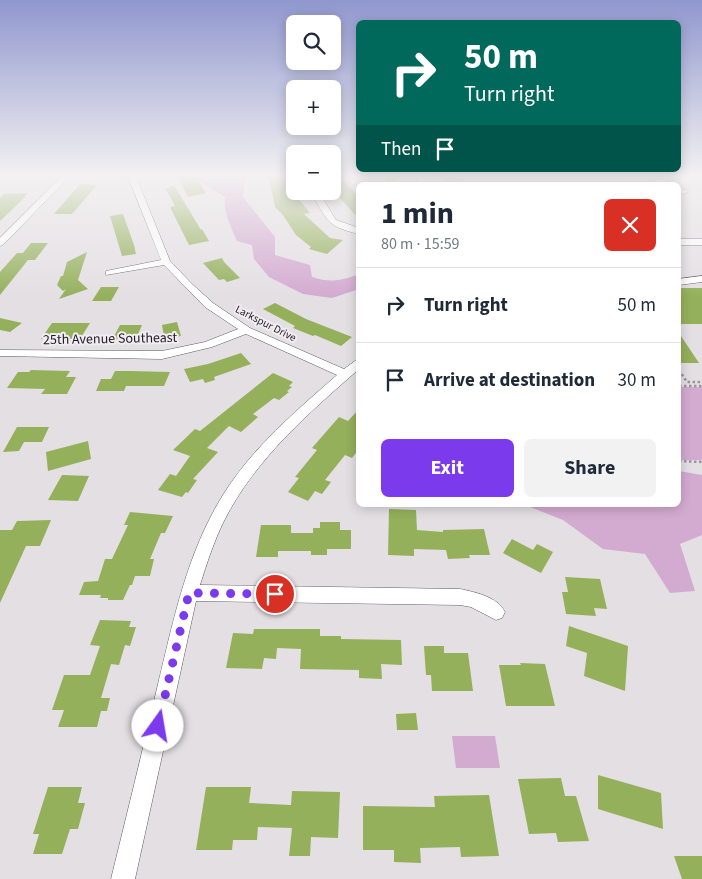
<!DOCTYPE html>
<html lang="en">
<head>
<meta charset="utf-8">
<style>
	body { margin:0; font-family:"Source Sans 3",sans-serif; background:#f2f2f3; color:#1f2937; height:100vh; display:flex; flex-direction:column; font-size:19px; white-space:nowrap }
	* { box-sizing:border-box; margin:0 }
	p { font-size:16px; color:#747a83 }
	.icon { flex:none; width:28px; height:28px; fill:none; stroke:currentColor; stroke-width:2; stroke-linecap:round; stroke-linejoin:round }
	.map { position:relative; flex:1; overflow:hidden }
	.panel { position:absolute; left:356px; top:182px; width:325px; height:325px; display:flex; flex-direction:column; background:#fff; border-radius:8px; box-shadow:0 2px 12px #0003 }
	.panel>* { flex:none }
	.top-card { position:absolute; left:356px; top:20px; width:325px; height:152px; border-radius:8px; box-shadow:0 2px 12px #0003; background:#00695c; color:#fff; overflow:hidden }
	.fabs { position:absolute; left:286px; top:15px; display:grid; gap:10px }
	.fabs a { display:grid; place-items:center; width:55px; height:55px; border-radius:8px; background:#fff; box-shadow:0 2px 12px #0003; font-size:25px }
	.pin { position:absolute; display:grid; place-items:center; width:42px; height:42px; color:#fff; margin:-21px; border:2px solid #fff; border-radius:50%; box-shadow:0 1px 5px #0007 }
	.me { position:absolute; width:55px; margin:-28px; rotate:13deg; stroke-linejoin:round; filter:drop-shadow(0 0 4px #0008) }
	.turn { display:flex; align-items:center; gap:18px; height:105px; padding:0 25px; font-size:22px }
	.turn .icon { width:65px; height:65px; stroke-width:2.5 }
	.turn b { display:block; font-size:35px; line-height:42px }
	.then { display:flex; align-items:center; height:48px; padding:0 25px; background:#0003; gap:10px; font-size:19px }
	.round { display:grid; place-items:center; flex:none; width:52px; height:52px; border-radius:8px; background:#f2f2f3 }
	.overview { display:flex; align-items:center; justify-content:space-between; height:85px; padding:0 25px }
	h1 { font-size:30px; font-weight:700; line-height:38px }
	.button { display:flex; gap:10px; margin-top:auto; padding:10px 25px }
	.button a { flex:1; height:58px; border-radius:8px; background:#7c3aed; color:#fff; font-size:20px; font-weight:700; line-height:58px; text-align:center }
	.button a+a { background:#f2f2f3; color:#1f2937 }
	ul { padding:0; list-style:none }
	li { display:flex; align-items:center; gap:15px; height:75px; padding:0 25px; border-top:1px solid #e0e1e3 }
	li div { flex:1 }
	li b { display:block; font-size:19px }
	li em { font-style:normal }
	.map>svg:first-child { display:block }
	.green { fill:#d3aad0 }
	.building { fill:#94b05b }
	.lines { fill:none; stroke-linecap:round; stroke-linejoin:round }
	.minor-casing { stroke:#5d595d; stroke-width:1 }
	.path { stroke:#999598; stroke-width:2.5; stroke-dasharray:2.5 2.5; stroke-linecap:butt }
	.minor { fill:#fff; fill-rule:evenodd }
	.route { stroke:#7c3aed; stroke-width:9; stroke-dasharray:0 16.2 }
	.labels { text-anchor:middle; stroke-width:4; stroke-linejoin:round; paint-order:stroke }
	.far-street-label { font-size:11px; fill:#1e1c1e; stroke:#f1ecf1 }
	.street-label { font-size:14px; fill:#1e1c1e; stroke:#f1ecf1 }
</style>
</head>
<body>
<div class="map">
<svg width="702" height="879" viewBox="0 0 702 879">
	<rect width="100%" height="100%" fill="#e4dfe3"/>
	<path class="green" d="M194,174H236L245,178L243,197L275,237V255L310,265L312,277C330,283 341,281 359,274V289L332,298L303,294L269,277L254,259L252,245L237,241C231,227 223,212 225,197L196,179Z
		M679,387H702V460H679Z
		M679,471L702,475V535L680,544L695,591L670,593L645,554L603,549L563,520L525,505H679Z
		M452,736H495L500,768H456Z"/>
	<path class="building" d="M176,174H194L206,193L188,197Z
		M268,174H282L294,187L293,189L300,195L296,196L310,213L304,214L330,238L343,240L327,254L309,249L311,247L296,235L283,215L275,207Z
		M332,174L345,182L359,197V219L332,189Z
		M385,174H396L397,185H385Z
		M442,174H462L466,185H445Z
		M80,184L97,185L72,214H54Z
		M174,185L201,230L202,229L209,241L189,245L170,207L175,206L166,189Z
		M28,193L20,202L0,221V198L4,194Z
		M123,214L134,245L136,254L122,256L110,216Z
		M31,243H48L35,260H28L0,295V272L17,253H23Z
		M87,252L78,280L88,289L59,299L66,289L63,291L57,285L61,276H63L67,262Z
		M222,258L224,262L240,278L227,282L224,279L219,280L203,263Z
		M101,287H119L111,301H92Z
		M679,288H702V324H679Z
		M275,303L306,319L352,337L341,346L315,335L313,336L293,328L295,326L263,309Z
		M0,318L22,323L10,332L0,330Z
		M177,322L181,336L167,338V335L164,336L162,325Z
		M52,323H90L80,339H41Z
		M120,325H142L137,337L112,340Z
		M679,333L699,363H679Z
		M241,353L251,364L214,377L215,380L205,383L203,379L190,382L184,369L208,364Z
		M31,370L70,371L66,377H76L67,394H41L45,389L7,388L18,372H29Z
		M115,371H130L170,372L164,386H126L124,391H96L101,379H111Z
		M273,373L293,382L289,386L292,387L287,391L289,392L279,400L274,398L253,414L258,417L241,432L229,426L207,448L218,452L193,479L197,480L188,493L186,492L182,497L158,490L170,474L176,476L190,456L173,450L195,429L200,431Z
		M359,409V449L352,458L345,455L325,480L331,482L322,494L315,491L308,501L288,492L299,478L295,477L317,450L312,448L339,417L348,421Z
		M17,427H49L42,442H24L19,451L3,452Z
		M88,441L91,459L48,471L46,452Z
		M62,475L89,476L78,501L48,500Z
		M389,509L416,510L417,530L443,532V530L484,529L490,555H469L470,558L448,559L446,550L414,549V556L388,555Z
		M130,512L173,516L165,533H161L150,559H154L150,576H135L132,585H130L123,600H108V598H100L101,595H79L84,582L98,581L105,559H112L128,525H124Z
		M51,520L40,546H26L0,603V530H12L17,521Z
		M320,522H340V530H351V549H327V555H311V551H278V557H256L261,525H291V533H313V528H320Z
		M512,539L533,550L537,544L553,552L541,573L503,553Z
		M565,577L600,579L607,609L594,608L596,616L566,614L562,592H568Z
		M100,620L131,621L129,627H136L130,646L125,645L119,665L111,664L101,698H110L107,711H101L97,727H58L64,710H52L64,675H90L100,646L90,645Z
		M569,626L628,646L625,691L584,676L587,653L566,646Z
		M254,629H320V636H341V639L401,640L402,665L381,664L382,679L359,678V670L300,669L301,649L277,648L276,659L264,658L262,669L226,668L233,633L253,634Z
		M424,646H444V653H468L473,691H432L431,675H426Z
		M520,663L545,664L555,706H506L499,665H521Z
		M416,713L418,730H397L396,714Z
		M598,775L661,793L663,829L598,809Z
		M561,778L565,796H576L589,841L558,842L556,833L529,834L518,779Z
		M48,787H82L78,803H85L78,829H70L62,854H33L39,834H33Z
		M206,787H251L249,803L291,805L292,791L340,792L338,838L311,837L310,856H289L292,828L258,827L257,840H233L232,850H196Z
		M489,795L499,856L461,857L460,847L420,848L421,863L394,862V850H363V806L435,807L434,796Z
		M674,856H702V879H682Z"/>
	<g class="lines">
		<defs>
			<path id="minor" d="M64,174H72L3,245L0,246V238Z
				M127,174H135L170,261L192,284L213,303L250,328L344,369L359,358V369C309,413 255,459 224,521C214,541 207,563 200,585L460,589C475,592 498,597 505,612L502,618L496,620L471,607L460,605L196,601L135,879H111C127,814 143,749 158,684C174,618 187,553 223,495C252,448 296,411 337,375L246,334L212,347L162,359L0,356V350L162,351L205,342L238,329L205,307L164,265L106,275V271L161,260Z
				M416,174H424L427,185H419Z
				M667,174H676L658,185H649Z
				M679,189L687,190L688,192L684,194L679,193Z
				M310,191H318L336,220L359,228V234C324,226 327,218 310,191Z
				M679,239H702V245H679Z
				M702,276V282L679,285V279Z"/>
		</defs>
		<use href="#minor" class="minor-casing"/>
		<path class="path" d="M679,370L687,382H702
			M679,386H702
			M679,461L702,462"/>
		<use href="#minor" class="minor"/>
	</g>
	<linearGradient id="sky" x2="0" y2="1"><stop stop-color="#9097ce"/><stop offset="0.59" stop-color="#f3f1f2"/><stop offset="1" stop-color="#f3f1f2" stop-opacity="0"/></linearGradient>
	<rect width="702" height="297" fill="url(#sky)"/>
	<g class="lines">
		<path class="route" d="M158,726L189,593L275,594"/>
	</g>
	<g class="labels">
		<g class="far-street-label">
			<text transform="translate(266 323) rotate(27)" y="4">Larkspur Drive</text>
		</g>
		<g class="street-label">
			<text transform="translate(110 338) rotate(-1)" y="5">25th Avenue Southeast</text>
		</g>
	</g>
</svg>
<div class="fabs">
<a><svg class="icon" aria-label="search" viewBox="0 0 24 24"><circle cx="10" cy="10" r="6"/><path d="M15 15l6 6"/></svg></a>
<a>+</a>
<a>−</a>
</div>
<div class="pin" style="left:275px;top:594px;background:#d93025"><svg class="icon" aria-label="arrive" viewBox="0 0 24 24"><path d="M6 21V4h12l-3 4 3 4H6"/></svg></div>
<svg class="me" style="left:158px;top:726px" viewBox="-20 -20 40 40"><circle r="19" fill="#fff"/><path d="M0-13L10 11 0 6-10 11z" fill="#7c3aed"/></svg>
<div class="top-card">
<div class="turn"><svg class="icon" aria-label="right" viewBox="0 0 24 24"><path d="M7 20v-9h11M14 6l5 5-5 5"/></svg><div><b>50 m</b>Turn right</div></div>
<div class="then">Then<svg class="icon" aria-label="arrive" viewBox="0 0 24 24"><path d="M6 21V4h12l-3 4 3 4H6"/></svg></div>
</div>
<section class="panel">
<div class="overview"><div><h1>1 min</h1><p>80 m · 15:59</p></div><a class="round" style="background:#d93025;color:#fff"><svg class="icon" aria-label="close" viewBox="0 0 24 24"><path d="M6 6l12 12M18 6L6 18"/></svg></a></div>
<ul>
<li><svg class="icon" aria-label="right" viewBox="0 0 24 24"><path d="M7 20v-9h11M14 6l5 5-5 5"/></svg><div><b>Turn right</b></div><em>50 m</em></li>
<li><svg class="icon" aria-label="arrive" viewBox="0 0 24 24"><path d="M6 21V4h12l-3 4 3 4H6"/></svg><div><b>Arrive at destination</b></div><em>30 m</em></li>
</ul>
<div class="button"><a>Exit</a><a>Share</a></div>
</section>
</div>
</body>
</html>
